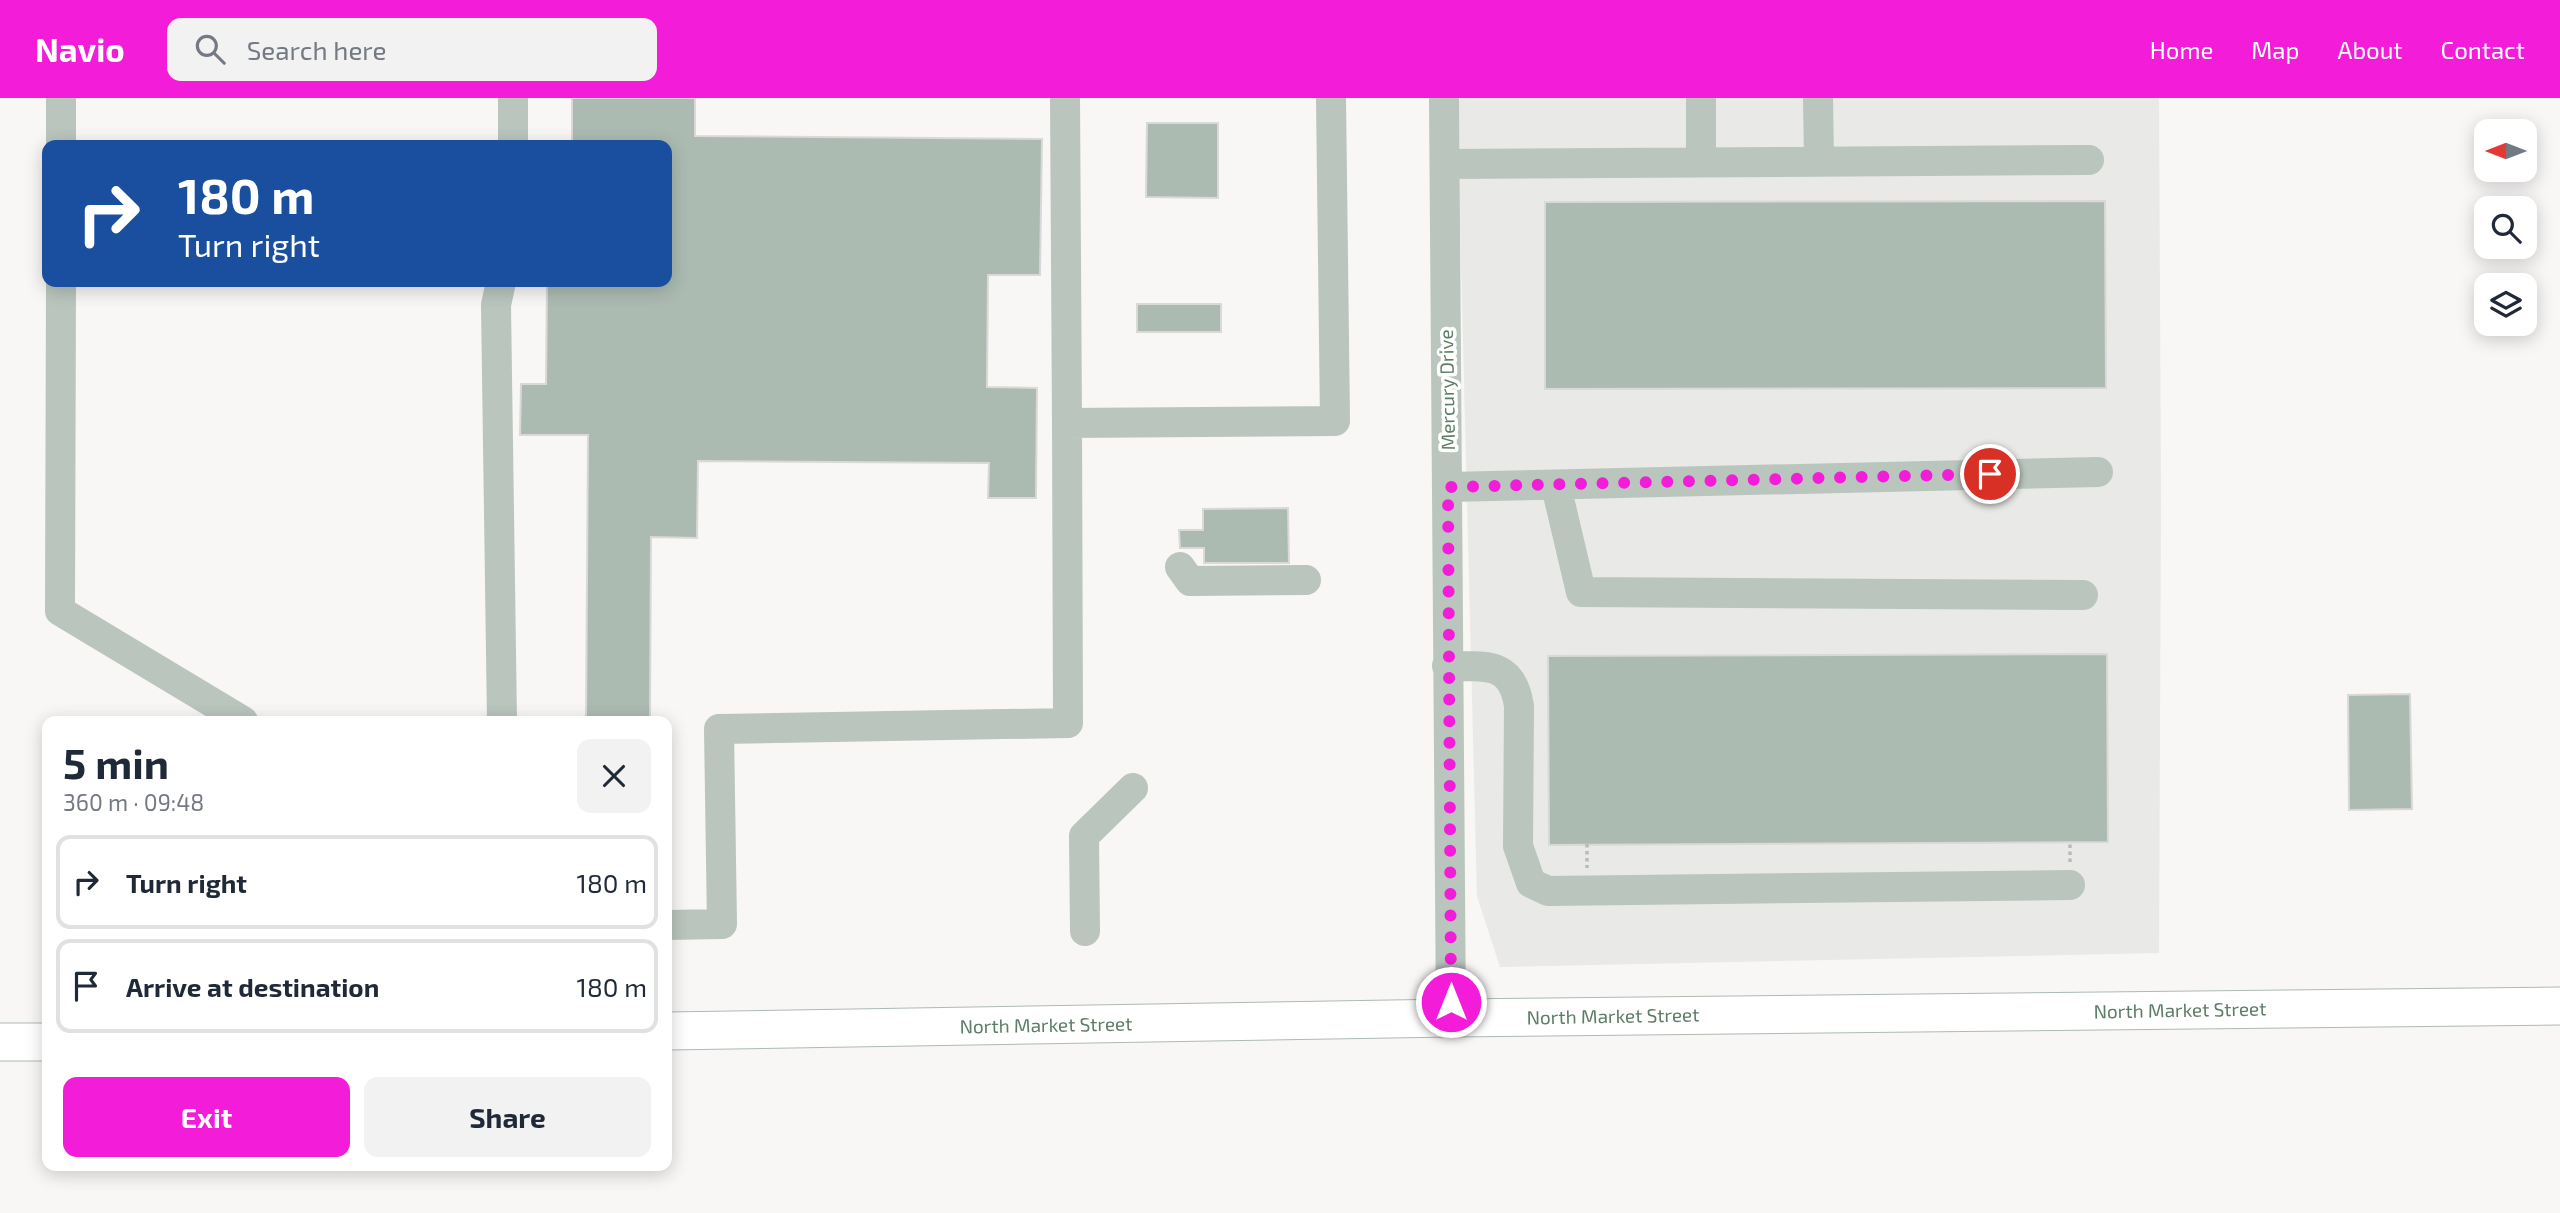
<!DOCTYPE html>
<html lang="en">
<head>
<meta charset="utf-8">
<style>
	body { margin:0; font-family:"Exo 2",sans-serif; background:#f2f2f3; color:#1f2937; height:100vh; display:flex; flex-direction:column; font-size:26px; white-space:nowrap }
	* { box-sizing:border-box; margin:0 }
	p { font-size:23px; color:#747a83 }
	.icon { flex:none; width:38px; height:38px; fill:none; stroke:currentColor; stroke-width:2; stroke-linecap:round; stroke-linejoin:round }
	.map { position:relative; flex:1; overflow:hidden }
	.drawer { position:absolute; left:42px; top:618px; width:630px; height:455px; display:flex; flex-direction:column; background:#fff; border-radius:14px; box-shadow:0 4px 18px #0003 }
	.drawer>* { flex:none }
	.guide { position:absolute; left:42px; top:42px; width:630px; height:147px; border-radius:14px; box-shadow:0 4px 18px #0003; background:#1a4fa0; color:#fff; overflow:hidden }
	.needle { width:46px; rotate:270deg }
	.fabs { position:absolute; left:2474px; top:21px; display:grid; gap:14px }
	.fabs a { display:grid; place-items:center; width:63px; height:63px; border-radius:14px; background:#fff; box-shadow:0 4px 18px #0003; font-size:35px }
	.pin { position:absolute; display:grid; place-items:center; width:60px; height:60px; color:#fff; margin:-30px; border:4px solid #fff; border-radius:50%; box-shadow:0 2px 7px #0007 }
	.me { position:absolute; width:77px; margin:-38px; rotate:0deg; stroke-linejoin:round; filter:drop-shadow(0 0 5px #0008) }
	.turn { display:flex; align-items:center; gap:24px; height:147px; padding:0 21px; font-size:32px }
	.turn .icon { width:91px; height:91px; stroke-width:2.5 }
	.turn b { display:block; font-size:49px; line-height:60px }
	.round { display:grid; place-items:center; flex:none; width:74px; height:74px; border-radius:14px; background:#f2f2f3 }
	.head { display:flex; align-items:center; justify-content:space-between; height:119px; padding:0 21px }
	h1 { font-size:42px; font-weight:700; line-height:52px }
	.cta { display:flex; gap:14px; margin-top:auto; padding:14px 21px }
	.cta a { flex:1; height:80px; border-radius:14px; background:#f21cd9; color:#fff; font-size:28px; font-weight:700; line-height:80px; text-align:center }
	.cta a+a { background:#f2f2f3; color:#1f2937 }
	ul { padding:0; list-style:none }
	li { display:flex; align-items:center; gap:21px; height:94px; margin:0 14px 10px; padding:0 7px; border:4px solid #e0e1e3; border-radius:14px }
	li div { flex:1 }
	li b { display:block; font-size:26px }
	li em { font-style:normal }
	header { display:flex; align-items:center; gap:42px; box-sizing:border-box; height:98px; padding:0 35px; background:#f21cd9; color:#fff }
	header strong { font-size:33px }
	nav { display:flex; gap:38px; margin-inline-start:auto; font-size:24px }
	.search { width:490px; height:63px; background:#f2f2f3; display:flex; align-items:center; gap:18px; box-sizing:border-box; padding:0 24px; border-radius:14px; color:#747a83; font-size:26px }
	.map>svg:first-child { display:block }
	.built { fill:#e9e9e7 }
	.building { fill:#acbbb1; stroke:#dad8d8; stroke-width:2 }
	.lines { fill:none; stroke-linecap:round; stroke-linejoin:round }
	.major-casing { stroke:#aebab2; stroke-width:39 }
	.path { stroke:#b5bdb8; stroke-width:3.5; stroke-dasharray:3.5 3.5; stroke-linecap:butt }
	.minor { stroke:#b9c5bd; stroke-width:30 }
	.major { stroke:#fff; stroke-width:37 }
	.route { stroke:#f21cd9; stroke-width:12; stroke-dasharray:0 21.6 }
	.labels { text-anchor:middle; stroke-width:7; stroke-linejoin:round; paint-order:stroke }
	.street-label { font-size:19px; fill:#5d7d67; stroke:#fff }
</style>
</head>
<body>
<header>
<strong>Navio</strong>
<div class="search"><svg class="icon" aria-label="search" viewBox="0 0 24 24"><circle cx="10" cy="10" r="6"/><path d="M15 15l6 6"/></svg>Search here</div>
<nav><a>Home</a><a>Map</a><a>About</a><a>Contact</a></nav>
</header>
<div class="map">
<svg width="2560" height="1115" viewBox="0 0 2560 1115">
	<rect width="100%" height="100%" fill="#f9f6f6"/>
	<path class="built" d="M1459,0H2159L2161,402L2159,855L1500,869L1477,798L1460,125Z"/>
	<path class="building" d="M572,0H695V38L1042,41L1040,177H988L987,289L1037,290L1036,400H988L989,365L698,363L697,440L651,439L650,623H586L588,337H520L521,286H546L547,184H667V47H572Z
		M1147,25H1218V100L1146,99Z
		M2105,103L2106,290L1545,291V104Z
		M1137,206H1221V234H1137Z
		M1288,410L1289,465H1204V450H1180L1179,432H1203V411Z
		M2107,556L2108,744L1549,747L1548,558Z
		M2410,596L2412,711L2349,712L2348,597Z"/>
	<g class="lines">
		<defs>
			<path id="major" d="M667,933L1451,920L2560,908
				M0,944H47"/>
		</defs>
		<use href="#major" class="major-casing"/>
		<path class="path" d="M1587,746V770
			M2070,764V744"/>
		<path class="minor" d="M513,0V47
			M1065,0L1067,325
			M1444,0L1451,920
			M1701,0V64
			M1818,0L1819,63
			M61,47V0
			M1445,66L2089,62
			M61,184L60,513L243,623
			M501,184L496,207L502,623
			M1556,388L1581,494L2083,497
			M1448,389L2098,374
			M1180,469L1190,483L1306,482
			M1447,568C1485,569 1512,562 1519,608L1518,748L1531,785L1548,793L2070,787
			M667,827L722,826L719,631L1068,625L1067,325L1335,323L1331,0
			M1085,833L1084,738L1133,690"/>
		<use href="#major" class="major"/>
	</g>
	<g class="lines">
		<path class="route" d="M1451,904L1448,389L1990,376"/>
	</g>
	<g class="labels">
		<g class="street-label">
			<text transform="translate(1447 292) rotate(-91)" y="7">Mercury Drive</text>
			<text transform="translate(2180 912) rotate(-1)" y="7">North Market Street</text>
			<text transform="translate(1613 918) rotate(-1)" y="7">North Market Street</text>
			<text transform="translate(1046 927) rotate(-1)" y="7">North Market Street</text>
		</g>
	</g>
</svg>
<div class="fabs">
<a><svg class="needle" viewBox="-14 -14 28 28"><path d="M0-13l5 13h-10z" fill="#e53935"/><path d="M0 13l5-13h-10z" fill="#747a83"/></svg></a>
<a><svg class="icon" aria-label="search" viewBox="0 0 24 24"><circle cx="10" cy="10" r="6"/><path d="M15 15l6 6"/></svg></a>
<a><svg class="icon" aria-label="layers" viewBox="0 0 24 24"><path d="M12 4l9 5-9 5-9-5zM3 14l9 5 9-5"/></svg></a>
</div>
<div class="pin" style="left:1990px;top:376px;background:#d93025"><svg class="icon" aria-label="arrive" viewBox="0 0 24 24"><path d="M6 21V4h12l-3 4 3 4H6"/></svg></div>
<svg class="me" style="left:1451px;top:904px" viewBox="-20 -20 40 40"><circle r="17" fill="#f21cd9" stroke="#fff" stroke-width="3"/><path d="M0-11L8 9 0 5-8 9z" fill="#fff"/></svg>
<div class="guide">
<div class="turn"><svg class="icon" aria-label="right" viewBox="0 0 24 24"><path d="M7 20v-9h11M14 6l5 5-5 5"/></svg><div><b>180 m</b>Turn right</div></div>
</div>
<section class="drawer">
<div class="head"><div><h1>5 min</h1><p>360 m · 09:48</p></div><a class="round"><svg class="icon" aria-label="close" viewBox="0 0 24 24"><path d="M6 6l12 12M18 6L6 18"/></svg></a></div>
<ul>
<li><svg class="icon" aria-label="right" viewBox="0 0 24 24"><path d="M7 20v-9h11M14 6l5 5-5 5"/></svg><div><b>Turn right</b></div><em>180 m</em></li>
<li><svg class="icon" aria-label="arrive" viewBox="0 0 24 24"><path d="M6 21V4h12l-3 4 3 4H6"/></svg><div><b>Arrive at destination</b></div><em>180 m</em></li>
</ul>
<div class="cta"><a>Exit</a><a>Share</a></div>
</section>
</div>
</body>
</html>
